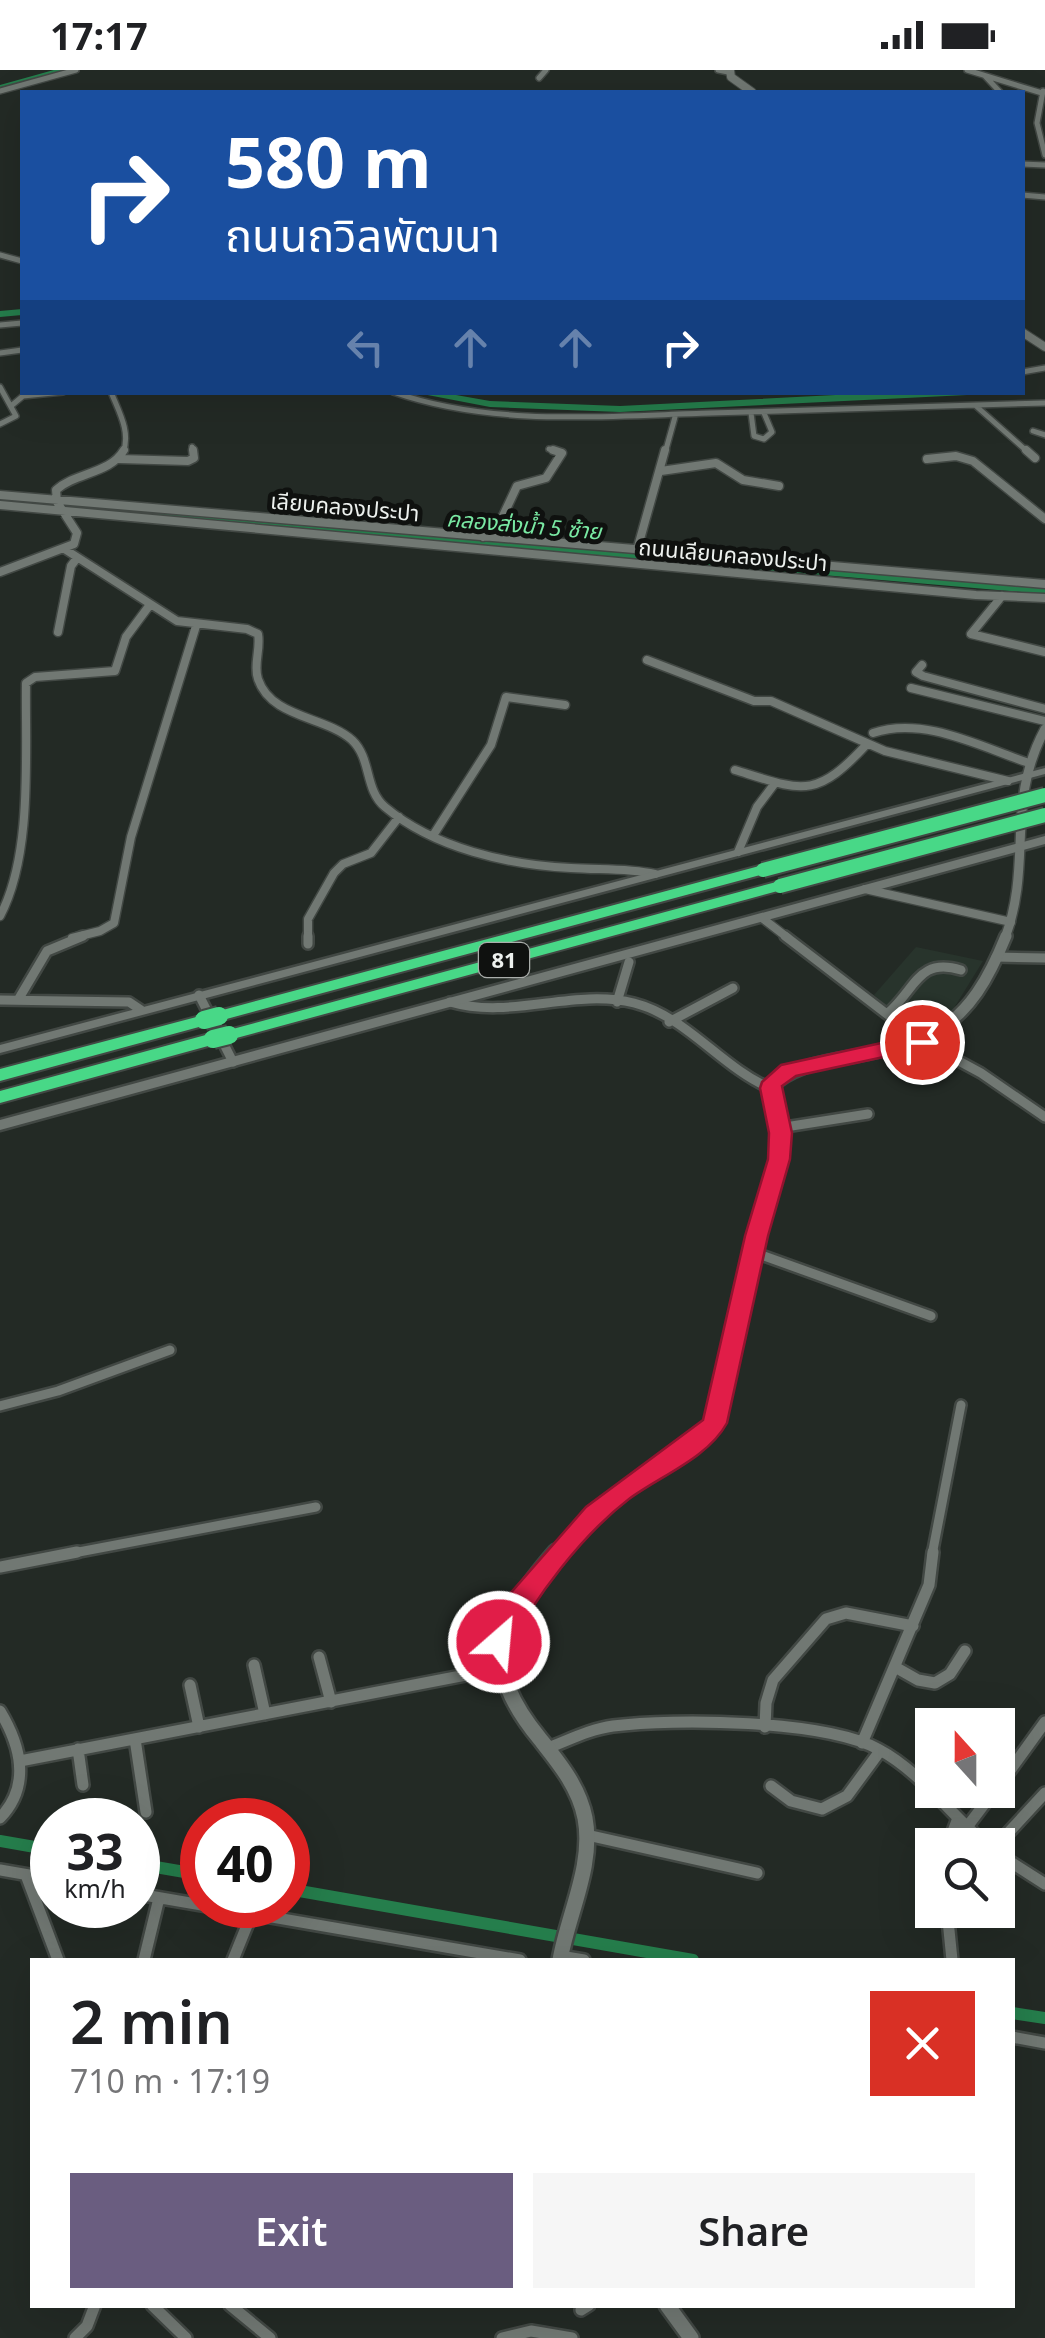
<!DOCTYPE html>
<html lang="en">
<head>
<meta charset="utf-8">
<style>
	body { margin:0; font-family:"Noto Sans","Noto Sans Thai",sans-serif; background:#f6f6f6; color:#202124; height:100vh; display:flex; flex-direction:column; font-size:38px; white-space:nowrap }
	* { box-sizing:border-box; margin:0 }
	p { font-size:32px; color:#757577 }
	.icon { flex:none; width:55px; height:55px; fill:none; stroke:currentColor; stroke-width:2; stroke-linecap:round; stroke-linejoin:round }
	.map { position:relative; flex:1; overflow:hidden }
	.panel { position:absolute; left:30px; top:1888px; width:985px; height:350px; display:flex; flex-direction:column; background:#fff; border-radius:0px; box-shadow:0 10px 40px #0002 }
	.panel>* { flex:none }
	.banner { position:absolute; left:20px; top:20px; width:1005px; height:305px; border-radius:0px; box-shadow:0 10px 40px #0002; background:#1a4fa0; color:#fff; overflow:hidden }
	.needle { width:65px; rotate:339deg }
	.fabs { position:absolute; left:915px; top:1638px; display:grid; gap:20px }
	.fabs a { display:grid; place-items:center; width:100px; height:100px; border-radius:0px; background:#fff; box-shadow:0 10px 40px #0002; font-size:50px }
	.speed { position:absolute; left:30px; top:1728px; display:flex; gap:20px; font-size:50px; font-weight:700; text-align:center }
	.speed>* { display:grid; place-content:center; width:130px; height:130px; border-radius:50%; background:#fff; box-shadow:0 10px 40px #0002; line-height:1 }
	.speed small { font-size:25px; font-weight:400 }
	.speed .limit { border:15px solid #d22; background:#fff; color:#111 }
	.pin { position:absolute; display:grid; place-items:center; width:85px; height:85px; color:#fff; margin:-42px; border:5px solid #fff; border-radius:50%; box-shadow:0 2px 10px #0007 }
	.me { position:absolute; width:110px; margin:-55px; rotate:27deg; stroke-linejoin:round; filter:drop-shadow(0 0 8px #0008) }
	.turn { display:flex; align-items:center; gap:35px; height:210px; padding:0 40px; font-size:45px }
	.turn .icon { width:130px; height:130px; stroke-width:2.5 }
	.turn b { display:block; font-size:70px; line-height:85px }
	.lanes { display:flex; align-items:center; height:95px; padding:0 40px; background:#0003; justify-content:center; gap:50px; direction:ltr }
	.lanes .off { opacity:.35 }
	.round { display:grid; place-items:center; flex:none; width:105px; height:105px; border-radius:0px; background:#f6f6f6 }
	.headline { display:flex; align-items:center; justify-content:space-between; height:170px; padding:0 40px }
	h1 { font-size:60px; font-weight:600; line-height:75px }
	.primary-button { display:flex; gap:20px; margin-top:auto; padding:20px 40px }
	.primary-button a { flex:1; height:115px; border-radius:0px; background:#6a5d80; color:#fff; font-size:40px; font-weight:600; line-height:115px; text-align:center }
	.primary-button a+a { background:#f6f6f6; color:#202124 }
	.status { display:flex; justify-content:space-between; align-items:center; height:70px; padding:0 50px; background:#fff; direction:ltr }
	.status svg { height:28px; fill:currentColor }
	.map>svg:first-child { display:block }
	.built { fill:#28342c }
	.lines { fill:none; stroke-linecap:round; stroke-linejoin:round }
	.canal-far2 { stroke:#257e4c; stroke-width:6 }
	.canal-far1 { stroke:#257e4c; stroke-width:8 }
	.canal { stroke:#257e4c; stroke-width:12 }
	.river { fill:#257e4c; fill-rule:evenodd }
	.minor-far3-casing { stroke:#424844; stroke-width:8 }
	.minor-far2-casing { stroke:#424844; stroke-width:11 }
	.minor-far1-casing { stroke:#424844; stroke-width:14 }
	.minor-casing { stroke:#424844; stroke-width:16 }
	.tertiary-far3-casing { stroke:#424844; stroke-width:10 }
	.tertiary-far2-casing { stroke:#424844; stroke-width:12 }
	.tertiary-far1-casing { stroke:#424844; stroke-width:16 }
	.tertiary-casing { stroke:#424844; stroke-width:20 }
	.secondary-casing { stroke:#424844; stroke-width:5 }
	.motorway-casing { stroke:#424844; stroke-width:4 }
	.minor-far3 { stroke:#717873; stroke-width:5 }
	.minor-far2 { stroke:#717873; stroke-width:8 }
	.minor-far1 { stroke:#717873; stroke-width:9 }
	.minor { stroke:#717873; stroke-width:11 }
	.tertiary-far3 { stroke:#717873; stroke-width:8 }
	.tertiary-far2 { stroke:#717873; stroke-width:9 }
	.tertiary-far1 { stroke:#717873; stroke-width:11 }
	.tertiary { stroke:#717873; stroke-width:15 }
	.secondary { fill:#717873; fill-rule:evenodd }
	.motorway { fill:#48d887; fill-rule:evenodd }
	.motorway-bridge-far1-casing { stroke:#424844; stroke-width:18; stroke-linecap:butt }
	.motorway-bridge-casing { stroke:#424844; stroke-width:22; stroke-linecap:butt }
	.motorway-bridge-far1 { stroke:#48d887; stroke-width:14 }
	.motorway-bridge { stroke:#48d887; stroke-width:18 }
	.route { fill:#e11d48; stroke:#92132f; stroke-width:2.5 }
	.labels { text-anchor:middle; stroke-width:10; stroke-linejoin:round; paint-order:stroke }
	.far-street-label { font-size:22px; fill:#edf1ee; stroke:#0f110f }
	.far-water-label { font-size:22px; font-style:italic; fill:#79e9a3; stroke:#0f110f }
	.shield { fill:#0f110f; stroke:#aaaeab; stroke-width:2.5 }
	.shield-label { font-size:22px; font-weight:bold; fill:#edf1ee }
</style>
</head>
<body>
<div class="status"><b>17:17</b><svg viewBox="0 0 49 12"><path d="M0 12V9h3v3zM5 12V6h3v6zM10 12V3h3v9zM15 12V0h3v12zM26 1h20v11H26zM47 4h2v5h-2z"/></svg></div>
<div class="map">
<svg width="1045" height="2268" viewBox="0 0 1045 2268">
	<rect width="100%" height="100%" fill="#232a25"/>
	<path class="built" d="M916,877L983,891L949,946L919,966L874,925Z"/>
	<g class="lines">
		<path class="canal-far2" d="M0,18L65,0"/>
		<path class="canal-far1" d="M0,430L1045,520"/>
		<path class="canal" d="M0,1771L52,1780
			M138,1794L202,1805
			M288,1819L693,1890
			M1012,1943L1045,1948"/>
		<path class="river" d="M22,239V245L0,247V241Z
			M412,322H439L490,331L620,336L894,322H972L967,325L620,342L490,337Z"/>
		<defs>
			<path id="minor-far3" d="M718,0L728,2
				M967,0L1042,23
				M985,6L1000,22
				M539,8L546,0
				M0,21L76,0
				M1043,21L1037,53L1045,85
				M1022,94L1045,95
				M1022,125L1045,127
				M0,185L22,191
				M0,255L22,253
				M0,283L22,280
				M1022,302L1045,298
				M0,317L16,346L0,354
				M111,322C119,342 131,362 123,383
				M393,322C493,357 606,346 710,343C822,340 933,336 1045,333
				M11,336L23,326L63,322
				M976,336L1029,383
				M751,343L754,366L764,369L772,362L764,343
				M1033,361L1045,365
				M192,377L193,383
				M549,379L562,383
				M665,383L675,347"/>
			<path id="minor-far2" d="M1026,380L1035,388
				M120,389L188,391L194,388L193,380
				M927,389L956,386L973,391L1045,449
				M661,401L716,393L743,410L779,416
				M0,425L1045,514
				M0,435L976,525L1045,528
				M483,467L502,448L517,416L546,408L562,383L553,380
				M66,480L177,551L247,559L258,564C261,579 253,595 258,609C271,648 325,646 352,670C372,689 364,719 385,737C434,778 508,795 571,798C600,800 627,798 655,804
				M637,480L665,380
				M0,502L74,474L77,463L57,432L56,420C76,402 110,404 124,380
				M1002,526L971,564L1045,582
				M58,562L71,496L77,488
				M647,590L754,631H771L885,681L1008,711
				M922,595L916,602L923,606L1045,639
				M911,618L1045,651
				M873,663C923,646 979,676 1026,692
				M735,700C803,721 815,730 867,674
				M434,764L491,675L506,627L565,635
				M738,782L757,737L775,713
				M865,819L1011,852
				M0,846C33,784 25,683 26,613L35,607L115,601L126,567L149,536
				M762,848L788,868
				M72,868L100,861L114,853L131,767L196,556
				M308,868V849L334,803L343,794L371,783L399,747"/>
			<path id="minor-far1" d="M308,866V874
				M785,866L922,971L981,1003L1045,1047
				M996,887L1045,888
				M199,925L233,992
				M0,930L129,932L141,940
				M18,930L47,881L83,866
				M450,932C511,950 573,918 634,933C686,946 721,997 770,1018
				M617,932L629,892
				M888,943C916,919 918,887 961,900
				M669,952L733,918
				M779,1058L868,1044
				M753,1182L931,1246
				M0,1336L58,1321L170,1280
				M63,1485L316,1437
				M932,1485L961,1335"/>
			<path id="minor" d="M0,1497L77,1482
				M319,1587L331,1632
				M254,1595L265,1644
				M895,1597L918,1610L935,1613L950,1604L965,1581
				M190,1615L199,1657
				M0,1641C21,1676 31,1716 0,1748
				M765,1657L766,1633L773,1610L826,1549L846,1543L913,1556
				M135,1669L146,1742
				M862,1673L929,1515L933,1482
				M548,1678C569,1670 590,1659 613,1656C675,1648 824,1650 878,1679C920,1701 951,1745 987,1775
				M78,1679L83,1715
				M20,1691L497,1599
				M771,1716L791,1731L822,1739L847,1726L880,1681
				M998,1717L1045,1652
				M967,1757L995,1720
				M587,1765L757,1803
				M948,1775L958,1748
				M997,1775L1045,1723
				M998,1784L1045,1814
				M0,1800L52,1809
				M26,1805L58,1890
				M138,1824L520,1890
				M947,1840L952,1890
				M560,1886L584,1890
				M144,1890L159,1828
				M233,1890L252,1843
				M1012,1967L1045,1973
				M152,2235L186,2268
				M230,2235L270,2268
				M581,2240L589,2235
				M75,2268L87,2256L95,2235
				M502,2268L531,2261L572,2268"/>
			<path id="tertiary-far3" d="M730,0L731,7L752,22
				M1022,262L1045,277"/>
			<path id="tertiary-far2" d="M1005,868C1033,793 1005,733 1045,659"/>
			<path id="tertiary-far1" d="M554,1485L618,1424L706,1364L714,1353L779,1089L780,1063L770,1018C789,999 813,994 839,989C934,972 968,960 1006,866"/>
			<path id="tertiary" d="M556,1482C496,1551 479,1595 540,1669C559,1693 579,1717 585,1748C594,1795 568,1844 560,1890
				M667,2235L691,2268"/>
			<path id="secondary" d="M1045,698V704L0,983V975Z
				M1045,766V774L0,1060V1050Z"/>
			<path id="motorway" d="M763,795L771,800L768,803L219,951L211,946L219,941Z
				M780,811L788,816L785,819L229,970L221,965L229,960Z
				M204,945L210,946L212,950L210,954L0,1011V999Z
				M213,963L219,965L221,969L219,973L0,1033V1021Z"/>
		</defs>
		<use href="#minor-far3" class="minor-far3-casing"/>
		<use href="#minor-far2" class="minor-far2-casing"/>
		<use href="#minor-far1" class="minor-far1-casing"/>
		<use href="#minor" class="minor-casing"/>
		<use href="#tertiary-far3" class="tertiary-far3-casing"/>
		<use href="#tertiary-far2" class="tertiary-far2-casing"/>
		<use href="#tertiary-far1" class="tertiary-far1-casing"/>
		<use href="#tertiary" class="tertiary-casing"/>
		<use href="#secondary" class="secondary-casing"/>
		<use href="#motorway" class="motorway-casing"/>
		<use href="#minor-far3" class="minor-far3"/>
		<use href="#minor-far2" class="minor-far2"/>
		<use href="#minor-far1" class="minor-far1"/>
		<use href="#minor" class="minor"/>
		<use href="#tertiary-far3" class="tertiary-far3"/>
		<use href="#tertiary-far2" class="tertiary-far2"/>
		<use href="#tertiary-far1" class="tertiary-far1"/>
		<use href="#tertiary" class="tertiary"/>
		<use href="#secondary" class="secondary"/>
		<use href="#motorway" class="motorway"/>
		<defs>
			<path id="motorway-bridge-far1" d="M763,800L1045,725
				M780,816L1045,745"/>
			<path id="motorway-bridge" d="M204,950L219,946
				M213,969L229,965"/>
		</defs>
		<use href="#motorway-bridge-far1" class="motorway-bridge-far1-casing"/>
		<use href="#motorway-bridge" class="motorway-bridge-casing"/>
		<use href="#motorway-bridge-far1" class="motorway-bridge-far1"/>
		<use href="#motorway-bridge" class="motorway-bridge"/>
	</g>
	<path class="route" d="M922,964L933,972L930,977L796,1006L782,1016L792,1063L790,1089L768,1166L727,1353C708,1388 660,1406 629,1429C582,1465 534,1528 508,1580L499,1584L490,1580L486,1572L508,1526L586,1437L703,1350L745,1166L768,1089L769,1063L760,1018L762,1012L781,995Z"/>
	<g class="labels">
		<g class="far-street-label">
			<text transform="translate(345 437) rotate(5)" y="8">เลียบคลองประปา</text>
			<text transform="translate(733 485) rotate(5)" y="8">ถนนเลียบคลองประปา</text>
		</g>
		<g class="far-water-label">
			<text transform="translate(524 455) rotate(5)" y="8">คลองส่งน้ำ 5 ซ้าย</text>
		</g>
		<rect class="shield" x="479" y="873" width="50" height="34" rx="8"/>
		<g class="shield-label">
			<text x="504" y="898">81</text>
		</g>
	</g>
</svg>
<div class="fabs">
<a><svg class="needle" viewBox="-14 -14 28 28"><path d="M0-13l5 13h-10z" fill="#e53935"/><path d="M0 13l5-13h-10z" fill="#757577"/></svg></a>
<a><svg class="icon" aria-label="search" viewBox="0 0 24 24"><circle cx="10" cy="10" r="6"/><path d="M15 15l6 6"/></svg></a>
</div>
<div class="speed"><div>33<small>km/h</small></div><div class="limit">40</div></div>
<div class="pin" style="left:922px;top:972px;background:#d93025"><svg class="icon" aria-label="arrive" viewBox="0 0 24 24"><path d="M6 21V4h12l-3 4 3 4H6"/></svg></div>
<svg class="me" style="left:499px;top:1572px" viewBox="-20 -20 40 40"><circle r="17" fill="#e11d48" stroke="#fff" stroke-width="3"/><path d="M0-11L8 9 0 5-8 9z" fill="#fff"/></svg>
<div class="banner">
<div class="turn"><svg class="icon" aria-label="right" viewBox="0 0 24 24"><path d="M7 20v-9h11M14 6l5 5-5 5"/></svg><div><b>580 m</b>ถนนถวิลพัฒนา</div></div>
<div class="lanes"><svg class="icon off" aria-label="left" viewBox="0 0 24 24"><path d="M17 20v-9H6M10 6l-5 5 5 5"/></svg><svg class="icon off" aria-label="ahead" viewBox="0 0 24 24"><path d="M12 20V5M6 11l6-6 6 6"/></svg><svg class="icon off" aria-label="ahead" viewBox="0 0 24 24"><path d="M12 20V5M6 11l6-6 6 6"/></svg><svg class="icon" aria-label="right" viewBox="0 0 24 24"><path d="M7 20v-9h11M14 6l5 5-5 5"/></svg></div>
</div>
<section class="panel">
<div class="headline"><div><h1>2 min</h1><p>710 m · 17:19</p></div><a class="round" style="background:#d93025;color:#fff"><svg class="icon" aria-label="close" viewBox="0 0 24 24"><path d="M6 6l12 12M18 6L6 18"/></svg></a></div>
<div class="primary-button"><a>Exit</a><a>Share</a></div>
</section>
</div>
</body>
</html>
